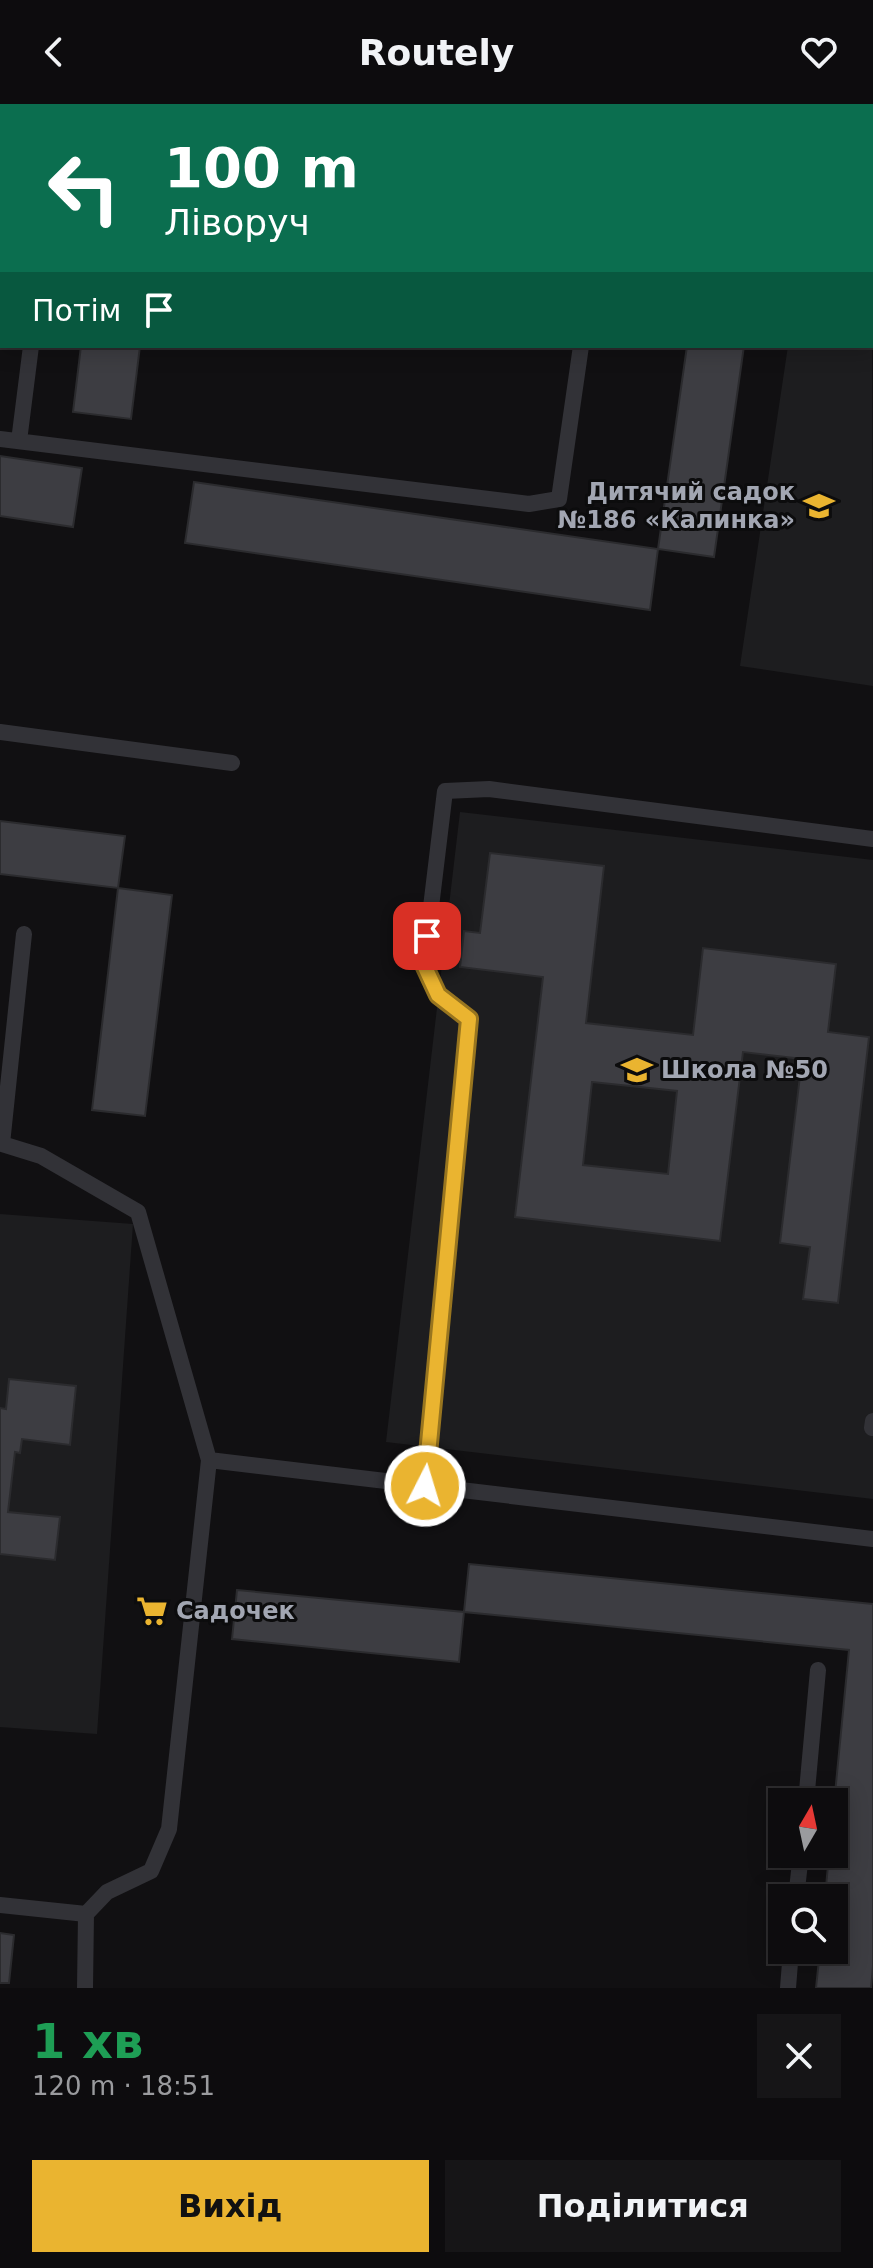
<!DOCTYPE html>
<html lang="uk">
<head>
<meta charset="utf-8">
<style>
	body { margin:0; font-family:"DejaVu Sans",sans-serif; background:#161517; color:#f1f3f6; height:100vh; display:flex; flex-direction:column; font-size:30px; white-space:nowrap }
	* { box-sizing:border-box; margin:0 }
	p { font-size:26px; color:#9a9b9e }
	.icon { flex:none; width:44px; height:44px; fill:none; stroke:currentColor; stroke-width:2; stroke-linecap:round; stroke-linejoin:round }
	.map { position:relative; height:1884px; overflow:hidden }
	.sheet { display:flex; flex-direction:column; background:#0d0c0e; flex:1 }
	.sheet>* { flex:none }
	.hud { position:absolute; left:0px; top:0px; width:874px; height:244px; box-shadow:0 4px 20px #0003,0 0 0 2px #2d2c2e; background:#0b6e4f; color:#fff; overflow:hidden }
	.needle { width:52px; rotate:9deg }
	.buttons { position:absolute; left:768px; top:1684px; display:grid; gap:16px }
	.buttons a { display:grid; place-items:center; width:80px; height:80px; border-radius:0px; background:#0d0c0e; box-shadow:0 4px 20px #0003,0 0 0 2px #2d2c2e; font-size:40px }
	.pin { position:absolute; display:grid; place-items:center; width:68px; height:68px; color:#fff; margin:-34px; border-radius:16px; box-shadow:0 4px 12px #0006 }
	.me { position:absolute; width:88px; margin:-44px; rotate:5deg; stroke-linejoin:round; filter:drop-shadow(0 0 6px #0008) }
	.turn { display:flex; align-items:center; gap:28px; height:168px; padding:0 32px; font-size:36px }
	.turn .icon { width:104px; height:104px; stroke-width:2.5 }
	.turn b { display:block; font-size:56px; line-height:68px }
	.then { display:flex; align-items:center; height:76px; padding:0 32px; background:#0003; gap:16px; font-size:30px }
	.round { display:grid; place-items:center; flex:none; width:84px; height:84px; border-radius:0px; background:#161517 }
	.summary { display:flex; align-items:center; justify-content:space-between; height:136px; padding:0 32px }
	h1 { font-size:48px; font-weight:700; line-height:60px; color:#1e9e55 }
	.primary-button { display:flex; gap:16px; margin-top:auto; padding:16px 32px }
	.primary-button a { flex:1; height:92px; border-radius:0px; background:#eab430; color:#111; font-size:32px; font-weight:700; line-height:92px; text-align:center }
	.primary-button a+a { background:#161517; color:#f1f3f6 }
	header { display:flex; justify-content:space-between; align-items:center; height:104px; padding:0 32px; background:#0d0c0e; font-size:36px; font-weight:700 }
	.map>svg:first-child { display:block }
	.built { fill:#1d1d1f }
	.building { fill:#3d3d42; stroke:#2b2b2e; stroke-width:2; fill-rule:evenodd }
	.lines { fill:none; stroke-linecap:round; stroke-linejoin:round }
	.lane { stroke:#323237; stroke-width:16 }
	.route-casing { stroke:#98751f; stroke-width:20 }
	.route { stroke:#eab430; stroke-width:14 }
	.labels { text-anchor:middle; stroke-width:6; stroke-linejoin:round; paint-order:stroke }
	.poi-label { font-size:24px; font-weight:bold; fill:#a2a6b2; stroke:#0c0c0d; text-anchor:start }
</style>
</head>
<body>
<header><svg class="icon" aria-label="back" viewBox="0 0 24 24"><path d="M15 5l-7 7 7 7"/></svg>Routely<svg class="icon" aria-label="heart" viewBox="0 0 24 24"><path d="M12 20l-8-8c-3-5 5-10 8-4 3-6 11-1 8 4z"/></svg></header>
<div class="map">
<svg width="873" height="1884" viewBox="0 0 873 1884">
	<rect width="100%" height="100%" fill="#111012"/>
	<path class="built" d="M872,178L873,582L740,562L788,242H872Z
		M460,708L873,756V1395L386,1338Z
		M0,1110L133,1120L97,1630L0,1623Z"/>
	<path class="building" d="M352,0H698V2Z
		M698,0H746L760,2H698Z
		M81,242H140L131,315L73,308Z
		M687,242H744L714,453L658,445Z
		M0,352L82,364L73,423L0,412Z
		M194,378L658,445L650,506L185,439Z
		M0,717L125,732L118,784L0,770Z
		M490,749L604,762L586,919L693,931L703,844L836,860L828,928L869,933L838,1199L803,1195L810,1143L780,1139L802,955L743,948L720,1137L515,1113L543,873L460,863L464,827L480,829ZM592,978L677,987L668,1070L583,1061Z
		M118,784L172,791L145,1012L92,1006Z
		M9,1275L76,1282L70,1341L22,1335L20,1349L15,1348L8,1408L60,1413L55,1456L0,1450V1304L6,1305Z
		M469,1460L873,1500V1862L871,1884H816L820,1846H834V1794H825L829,1750H834V1700L849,1546L464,1508Z
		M237,1486L464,1508L459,1558L232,1535Z
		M0,1829L14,1831L9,1879H0Z"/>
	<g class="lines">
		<path class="lane" d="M118,2V0
			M0,335L529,400L559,395L581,242
			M19,337L31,242
			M0,628L232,659
			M24,830L2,1040L41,1052L138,1108L209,1356L169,1725L151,1767L107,1788L86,1810L85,1884
			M872,1324L873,1317
			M209,1356L873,1435
			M425,1382L469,915L438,891L424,861L445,687L489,685L873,735
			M806,1698L818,1566
			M796,1794L801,1750
			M0,1801L86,1810
			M788,1884L791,1846"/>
	</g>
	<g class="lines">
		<defs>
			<path id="route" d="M425,1382L469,915L438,891L424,861L427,832"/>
		</defs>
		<use href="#route" class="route-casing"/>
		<use href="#route" class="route"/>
	</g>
	<defs>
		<symbol id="school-bare" viewBox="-9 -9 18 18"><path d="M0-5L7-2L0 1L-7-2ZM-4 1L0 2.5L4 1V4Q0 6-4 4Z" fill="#eab430" stroke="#0c0c0d" stroke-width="2.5" paint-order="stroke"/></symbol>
		<symbol id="supermarket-bare" viewBox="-9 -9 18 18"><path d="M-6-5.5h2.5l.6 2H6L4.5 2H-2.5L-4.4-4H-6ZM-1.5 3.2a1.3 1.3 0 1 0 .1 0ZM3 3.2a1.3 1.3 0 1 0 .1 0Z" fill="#eab430" stroke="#0c0c0d" stroke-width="2.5" paint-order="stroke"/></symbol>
	</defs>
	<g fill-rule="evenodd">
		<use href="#school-bare" x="797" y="380" width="44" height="44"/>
		<use href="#school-bare" x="615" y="944" width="44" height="44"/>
		<use href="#supermarket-bare" x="130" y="1485" width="44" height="44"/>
	</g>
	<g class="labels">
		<g class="poi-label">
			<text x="795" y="396" text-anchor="end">Дитячий садок<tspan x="795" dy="28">№186 «Калинка»</tspan></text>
			<text x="661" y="974">Школа №50</text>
			<text x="176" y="1515">Садочек</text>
		</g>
	</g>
</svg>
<div class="buttons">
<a><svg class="needle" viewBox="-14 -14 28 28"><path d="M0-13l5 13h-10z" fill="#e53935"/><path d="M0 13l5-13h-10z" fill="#9a9b9e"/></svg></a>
<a><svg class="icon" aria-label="search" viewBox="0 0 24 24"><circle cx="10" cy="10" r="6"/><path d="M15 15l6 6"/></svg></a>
</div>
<div class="pin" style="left:427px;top:832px;background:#d93025"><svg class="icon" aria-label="arrive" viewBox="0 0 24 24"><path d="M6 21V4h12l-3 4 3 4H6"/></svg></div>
<svg class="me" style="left:425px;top:1382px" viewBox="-20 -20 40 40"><circle r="17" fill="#eab430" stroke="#fff" stroke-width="3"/><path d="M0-11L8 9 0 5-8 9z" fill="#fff"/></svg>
<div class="hud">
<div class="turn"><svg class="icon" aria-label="left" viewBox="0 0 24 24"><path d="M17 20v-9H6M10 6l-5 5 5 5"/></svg><div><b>100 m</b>Ліворуч</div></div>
<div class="then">Потім<svg class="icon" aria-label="arrive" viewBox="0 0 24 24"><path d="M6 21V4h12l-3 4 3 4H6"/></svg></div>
</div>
</div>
<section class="sheet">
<div class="summary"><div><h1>1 хв</h1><p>120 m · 18:51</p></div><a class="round"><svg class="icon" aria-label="close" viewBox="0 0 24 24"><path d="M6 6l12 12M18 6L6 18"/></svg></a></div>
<div class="primary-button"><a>Вихід</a><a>Поділитися</a></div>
</section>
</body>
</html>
